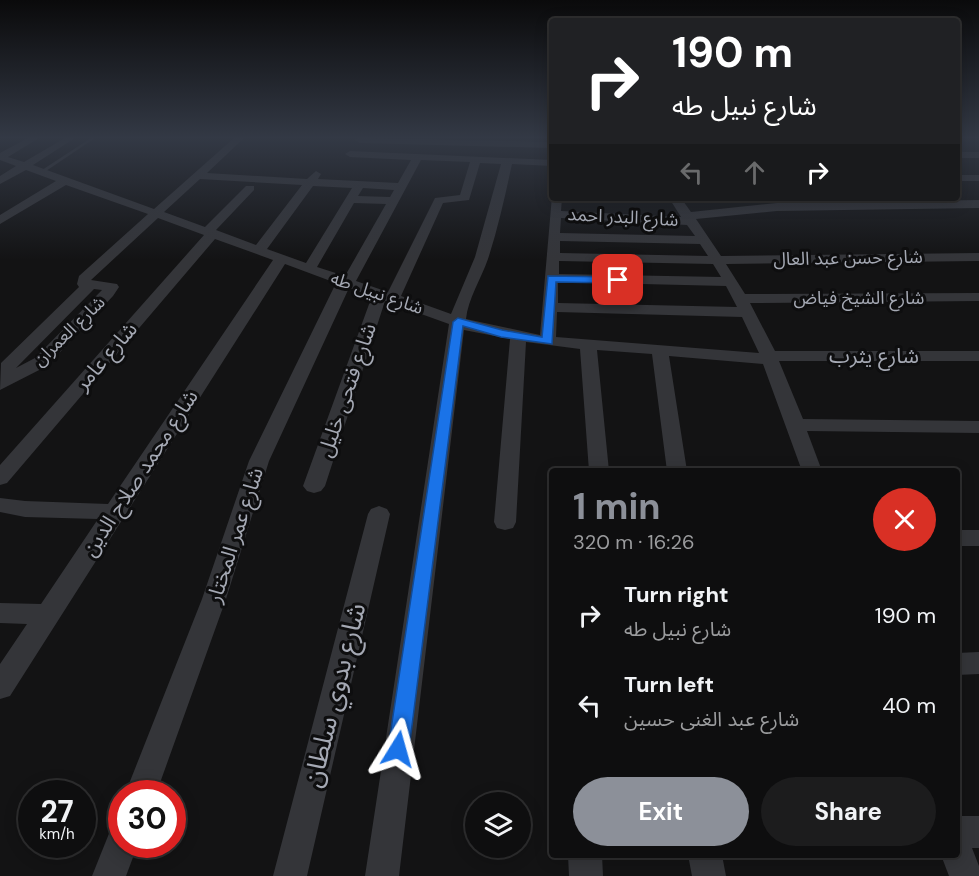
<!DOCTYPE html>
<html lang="en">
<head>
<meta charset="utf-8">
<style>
	body { margin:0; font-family:"DM Sans","Noto Sans Arabic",sans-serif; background:#1c1c1d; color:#f1f3f6; height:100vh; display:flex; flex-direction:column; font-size:22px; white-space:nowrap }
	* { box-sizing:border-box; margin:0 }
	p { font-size:20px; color:#9b9c9e }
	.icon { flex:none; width:33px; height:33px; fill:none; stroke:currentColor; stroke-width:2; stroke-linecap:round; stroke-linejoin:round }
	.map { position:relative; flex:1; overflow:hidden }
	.drawer { position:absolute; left:549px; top:468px; width:411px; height:390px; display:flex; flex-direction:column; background:#0e0e0f; border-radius:6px; box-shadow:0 3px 15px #0003,0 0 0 2px #2e2e2f }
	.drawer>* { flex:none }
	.hud { position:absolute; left:549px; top:18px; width:411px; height:183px; border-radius:6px; box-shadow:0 3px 15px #0003,0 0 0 2px #2e2e2f; background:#202124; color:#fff; overflow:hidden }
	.tools { position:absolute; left:465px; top:792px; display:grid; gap:12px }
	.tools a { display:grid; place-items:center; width:66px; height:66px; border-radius:50%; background:#0e0e0f; box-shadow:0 3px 15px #0003,0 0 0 2px #2e2e2f; font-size:30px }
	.speed { position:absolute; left:18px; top:780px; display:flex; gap:12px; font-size:30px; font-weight:700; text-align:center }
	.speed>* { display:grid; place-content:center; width:78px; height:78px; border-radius:50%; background:#0e0e0f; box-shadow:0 3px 15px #0003,0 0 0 2px #2e2e2f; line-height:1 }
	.speed small { font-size:15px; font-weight:400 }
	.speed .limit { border:9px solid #d22; background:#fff; color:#111 }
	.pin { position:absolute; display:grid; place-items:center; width:51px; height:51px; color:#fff; margin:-26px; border-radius:12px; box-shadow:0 3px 9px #0006 }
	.me { position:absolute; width:66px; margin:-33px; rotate:8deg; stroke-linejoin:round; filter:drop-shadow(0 0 4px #0008) }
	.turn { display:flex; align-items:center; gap:21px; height:126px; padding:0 24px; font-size:27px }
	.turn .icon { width:78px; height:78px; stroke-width:2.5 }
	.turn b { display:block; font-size:42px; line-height:51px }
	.lanes { display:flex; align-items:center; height:57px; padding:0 24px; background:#0003; justify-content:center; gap:30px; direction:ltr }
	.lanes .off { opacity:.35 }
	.round { display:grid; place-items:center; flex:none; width:63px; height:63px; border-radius:32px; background:#1c1c1d }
	.overview { display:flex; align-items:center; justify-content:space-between; height:102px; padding:0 24px }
	h1 { font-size:36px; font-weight:700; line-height:45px; color:#8c9099 }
	.cta { display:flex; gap:12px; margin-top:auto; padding:12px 24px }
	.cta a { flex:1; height:69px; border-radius:36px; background:#8c9099; color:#fff; font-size:24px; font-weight:700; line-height:69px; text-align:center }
	.cta a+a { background:#1c1c1d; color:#f1f3f6 }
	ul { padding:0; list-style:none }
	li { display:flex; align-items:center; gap:18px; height:90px; padding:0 24px }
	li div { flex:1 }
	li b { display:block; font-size:22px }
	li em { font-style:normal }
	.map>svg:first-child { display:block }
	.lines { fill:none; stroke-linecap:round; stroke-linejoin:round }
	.service { fill:#343539; fill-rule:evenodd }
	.minor { fill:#343539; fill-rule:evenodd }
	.route { fill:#1a73e8; stroke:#114b97; stroke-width:1.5 }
	.labels { text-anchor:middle; stroke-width:6; stroke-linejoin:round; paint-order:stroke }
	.far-street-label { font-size:18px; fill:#a5a9b4; stroke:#0e0e0f }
	.street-label { font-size:21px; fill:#a5a9b4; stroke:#0e0e0f }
	.near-street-label { font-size:26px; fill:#a5a9b4; stroke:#0e0e0f }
</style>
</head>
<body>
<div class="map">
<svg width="979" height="876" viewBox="0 0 979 876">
	<rect width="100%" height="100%" fill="#131314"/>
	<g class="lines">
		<path class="service" d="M91,138H95L43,173L39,172Z"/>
		<path class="minor" d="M28,138H39L8,157L24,162L65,138H75L33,165L154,209L234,138H244L207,173L307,179L316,171L321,174L318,179L398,183L411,160L350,157L345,154L350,151L552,160V166L512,164C505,196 498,228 488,259C481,279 468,299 466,319L540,335L552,196V198H562L561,211L681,217L669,198H681L691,212L777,203L979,200V208L777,211L696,219L721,256L979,253V261L726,264L745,294L979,293V301L750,303L775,351H979V361H779L803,419L979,421V433L807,431L822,471H802L763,364L669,356L687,471H667L652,354L597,350L609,471H589L580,349L526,342L516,522L513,528L505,530L497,528L494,522L510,339L464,330L399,876H365L449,324L385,301L325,486L321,491L314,493L307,491L303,486L372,296L349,288L269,461L226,599L156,794H125L202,599L249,461L336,283L285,264L10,696L0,699V664L27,624L0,623V603L41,604L98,519L25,517L0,512V498L25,501L108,504L273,260L215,239L7,483L0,485V465L204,235L158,218L91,280L117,284L119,287L113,296L47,366L0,390L1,363L79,287L77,284L79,276L148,214L66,185L0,224V215L56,181L26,170L0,184V176L16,166L0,160V153ZM421,160L470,162L460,195L435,198L388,292L356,281ZM480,163L501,164L475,257L451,314L401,296L443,203L469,200ZM200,179L302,185L256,245L216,230L254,190V186H246L205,227L164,212ZM313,186L352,188L306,263L267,249ZM363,188L394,190L390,197L358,196ZM354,203L386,204L345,276L317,267ZM561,218L687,225L695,236L560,233ZM560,241L700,244L708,256L560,253ZM559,261L713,264L721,277L559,274ZM558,282L726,286L737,307L558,303ZM94,289L102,290L35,358L16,368ZM557,312L742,317L759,353L556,337Z
			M358,138L552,142V148L360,143L355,140Z
			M957,152H979V158H957Z
			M957,175H979V181H957Z
			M379,506L387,509L390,514L307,876H273L368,514L371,509Z
			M957,530H979V546H957Z
			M979,652V674L957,675V653Z
			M957,816H979V848H972L979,866V876H949L941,855H957Z
			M122,827V844H138L126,876H92L110,831Z
			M568,855H602L603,876H569Z
			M688,855H722L726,876H692Z"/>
	</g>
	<linearGradient id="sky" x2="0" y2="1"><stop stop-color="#0a0a0b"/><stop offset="0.53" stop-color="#333945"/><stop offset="1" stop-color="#333945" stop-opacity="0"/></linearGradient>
	<rect width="979" height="260" fill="url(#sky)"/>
	<path class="route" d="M548,276L618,277L623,280L618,283L556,282L552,344L501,337L463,326L409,749L406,756L398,759L391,756L388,749L453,322L458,318L502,330L542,337Z"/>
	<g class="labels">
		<g class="far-street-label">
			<text transform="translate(623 217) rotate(3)" y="6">شارع البدر احمد</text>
			<text transform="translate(848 258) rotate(-1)" y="6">شارع حسن عبد العال</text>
			<text transform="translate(377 293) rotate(19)" y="6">شارع نبيل طه</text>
			<text x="859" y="304">شارع الشيخ فياض</text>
			<text transform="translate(69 331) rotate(-44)" y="6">شارع العمران</text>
		</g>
		<g class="street-label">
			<text transform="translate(106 356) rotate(-49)" y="7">شارع عامر</text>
			<text x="874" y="363">شارع يثرب</text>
			<text transform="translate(347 390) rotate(-71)" y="7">شارع فتحى خليل</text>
			<text transform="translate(140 473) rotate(-57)" y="7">شارع محمد صلاح الدين</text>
			<text transform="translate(235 535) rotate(-72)" y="7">شارع عمر المختار</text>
		</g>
		<g class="near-street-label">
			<text transform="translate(334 695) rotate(-76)" y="9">شارع بدوي سلطان</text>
		</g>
	</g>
</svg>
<div class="tools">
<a><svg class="icon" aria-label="layers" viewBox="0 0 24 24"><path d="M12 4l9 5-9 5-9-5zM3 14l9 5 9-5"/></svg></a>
</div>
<div class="speed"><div>27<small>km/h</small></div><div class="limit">30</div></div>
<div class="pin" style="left:618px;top:280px;background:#d93025"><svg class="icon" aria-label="arrive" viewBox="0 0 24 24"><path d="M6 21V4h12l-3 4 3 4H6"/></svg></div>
<svg class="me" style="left:398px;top:749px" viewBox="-20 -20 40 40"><path d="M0-17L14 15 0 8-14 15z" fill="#1a73e8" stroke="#fff" stroke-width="4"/></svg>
<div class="hud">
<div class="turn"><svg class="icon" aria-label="right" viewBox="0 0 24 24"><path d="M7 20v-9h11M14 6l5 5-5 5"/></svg><div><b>190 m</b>شارع نبيل طه</div></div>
<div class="lanes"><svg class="icon off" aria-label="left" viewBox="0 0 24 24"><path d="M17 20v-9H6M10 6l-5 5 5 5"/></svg><svg class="icon off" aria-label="ahead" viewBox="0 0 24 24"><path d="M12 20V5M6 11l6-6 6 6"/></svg><svg class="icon" aria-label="right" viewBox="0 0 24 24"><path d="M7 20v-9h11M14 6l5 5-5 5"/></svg></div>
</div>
<section class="drawer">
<div class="overview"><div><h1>1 min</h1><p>320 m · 16:26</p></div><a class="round" style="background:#d93025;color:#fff"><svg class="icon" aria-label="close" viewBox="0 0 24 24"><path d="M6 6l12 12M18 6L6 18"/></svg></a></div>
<ul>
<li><svg class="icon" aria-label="right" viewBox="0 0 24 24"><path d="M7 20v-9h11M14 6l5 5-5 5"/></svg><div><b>Turn right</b><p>شارع نبيل طه</p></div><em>190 m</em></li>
<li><svg class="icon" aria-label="left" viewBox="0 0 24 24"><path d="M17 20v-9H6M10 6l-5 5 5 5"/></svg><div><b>Turn left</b><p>شارع عبد الغنى حسين</p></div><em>40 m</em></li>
</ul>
<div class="cta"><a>Exit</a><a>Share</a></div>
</section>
</div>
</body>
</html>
